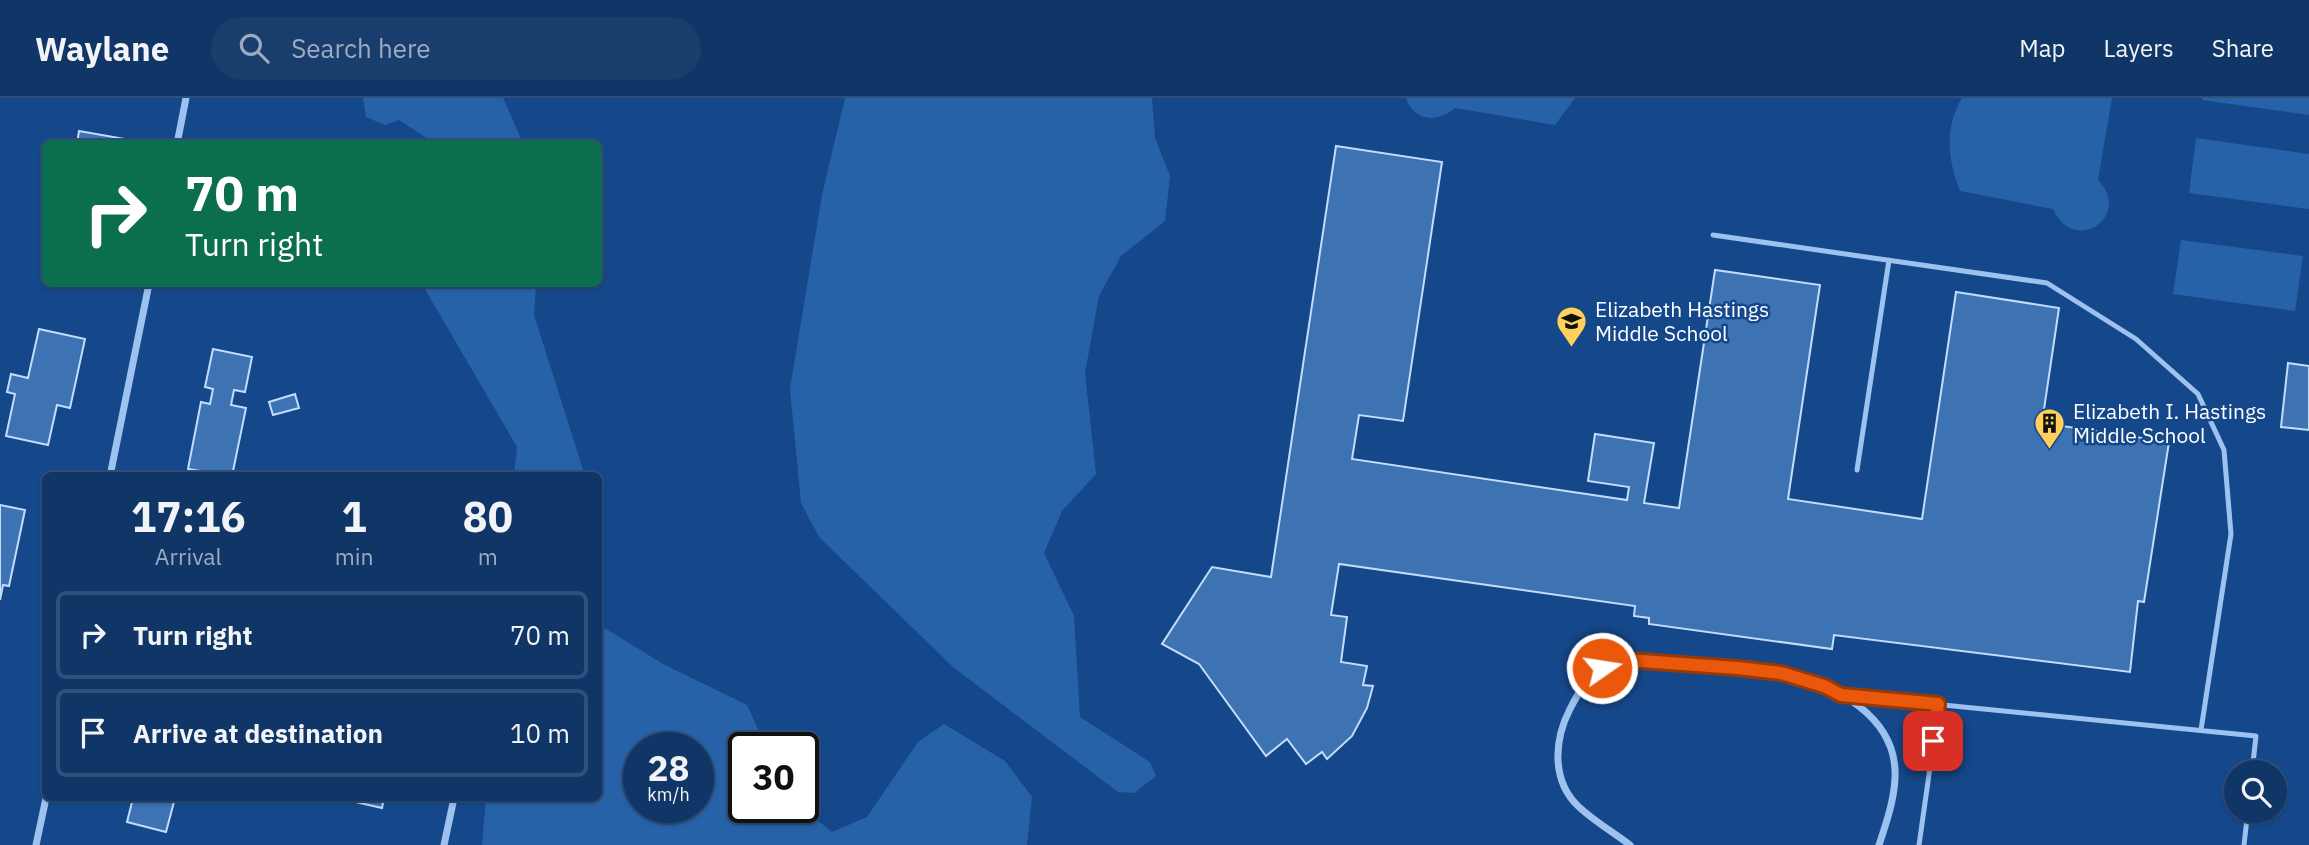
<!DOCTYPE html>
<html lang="en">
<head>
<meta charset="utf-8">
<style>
	body { margin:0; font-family:"IBM Plex Sans",sans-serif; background:#193e6e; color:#f1f3f6; height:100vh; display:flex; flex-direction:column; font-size:26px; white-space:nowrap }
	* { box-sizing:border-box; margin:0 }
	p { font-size:23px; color:#9cabc0 }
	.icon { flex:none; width:38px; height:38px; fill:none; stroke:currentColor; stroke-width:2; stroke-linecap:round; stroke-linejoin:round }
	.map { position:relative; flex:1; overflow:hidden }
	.side { position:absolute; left:42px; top:374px; width:560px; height:329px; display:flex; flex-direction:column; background:#103668; border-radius:10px; box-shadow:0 2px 5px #0004,0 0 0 2px #30507c }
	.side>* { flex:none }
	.hud { position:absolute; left:42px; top:42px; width:560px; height:147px; border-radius:10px; box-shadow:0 2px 5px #0004,0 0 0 2px #30507c; background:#0b6e4f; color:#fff; overflow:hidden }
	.tools { position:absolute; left:2224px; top:662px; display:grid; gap:14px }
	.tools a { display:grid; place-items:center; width:63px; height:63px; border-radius:50%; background:#103668; box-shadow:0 2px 5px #0004,0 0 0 2px #30507c; font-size:35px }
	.speed { position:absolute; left:623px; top:634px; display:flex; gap:14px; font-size:35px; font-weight:700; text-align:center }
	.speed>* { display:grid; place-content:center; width:91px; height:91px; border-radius:50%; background:#103668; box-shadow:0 2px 5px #0004,0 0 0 2px #30507c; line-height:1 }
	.speed small { font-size:18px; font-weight:400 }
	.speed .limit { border:4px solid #111; border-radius:10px; background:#fff; color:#111 }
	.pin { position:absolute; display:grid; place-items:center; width:60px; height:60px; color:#fff; margin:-30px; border-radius:14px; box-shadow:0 4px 10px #0006 }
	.me { position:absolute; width:77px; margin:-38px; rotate:77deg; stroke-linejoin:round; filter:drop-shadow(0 0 5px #0008) }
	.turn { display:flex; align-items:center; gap:24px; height:147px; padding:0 28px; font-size:32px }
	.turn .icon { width:91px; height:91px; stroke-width:2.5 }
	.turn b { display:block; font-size:49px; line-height:60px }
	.eta { display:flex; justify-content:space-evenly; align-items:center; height:119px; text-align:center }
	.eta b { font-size:42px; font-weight:700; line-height:49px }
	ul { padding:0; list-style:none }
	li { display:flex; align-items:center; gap:21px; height:88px; margin:0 14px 10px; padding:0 14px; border:4px solid #30507c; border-radius:10px }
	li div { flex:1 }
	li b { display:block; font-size:26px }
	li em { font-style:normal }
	header { display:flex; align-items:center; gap:42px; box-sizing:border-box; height:98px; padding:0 35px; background:#103668; border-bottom:2px solid #30507c }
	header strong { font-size:33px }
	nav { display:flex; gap:38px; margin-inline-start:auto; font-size:24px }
	.search { width:490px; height:63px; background:#193e6e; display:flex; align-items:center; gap:18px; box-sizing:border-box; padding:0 24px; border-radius:38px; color:#9cabc0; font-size:26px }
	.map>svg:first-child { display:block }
	.green { fill:#2762a9; fill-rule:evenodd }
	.building { fill:#3d72b3; stroke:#c3dcfb; stroke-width:2 }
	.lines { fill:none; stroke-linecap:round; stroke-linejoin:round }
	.lane { stroke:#9dc2ef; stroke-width:5 }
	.street { stroke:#9dc2ef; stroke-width:7 }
	.route-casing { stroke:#983908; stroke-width:18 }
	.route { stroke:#ea580c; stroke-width:12 }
	.labels { text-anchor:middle; stroke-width:5; stroke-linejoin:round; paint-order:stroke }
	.poi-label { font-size:21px; fill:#fff; stroke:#15488a; text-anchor:start }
</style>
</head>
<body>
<header>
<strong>Waylane</strong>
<div class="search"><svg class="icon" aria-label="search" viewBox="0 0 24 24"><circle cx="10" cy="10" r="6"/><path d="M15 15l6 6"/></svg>Search here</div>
<nav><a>Map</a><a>Layers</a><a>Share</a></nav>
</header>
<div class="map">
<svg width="2309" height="747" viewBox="0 0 2309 747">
	<rect width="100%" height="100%" fill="#15488a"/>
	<path class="green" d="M363,0H503L523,45H434L399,22L385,27L366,19Z
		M845,0H1152L1155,40L1170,78L1165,123L1121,158L1099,198L1085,275L1096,376L1062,413L1044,455L1074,518L1080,619L1150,664L1156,678L1134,695L1118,694L953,569L819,439L801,405L790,291L822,97Z
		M1406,0H1575L1555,27L1455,10C1438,25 1414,24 1406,0Z
		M1962,0H2112L2098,82C2133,118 2074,158 2053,111L1960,93C1948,63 1944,29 1962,0Z
		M2202,0H2309V17L2202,2Z
		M2196,40L2309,56V111L2189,95Z
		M2181,142L2303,158L2295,213L2173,196Z
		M422,186H536L534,217L585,378H514L517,349Z
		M599,523L603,529L663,566L747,607L766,649H744V709H801L832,734L867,719L918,644L944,626L1005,663L1032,699L1027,747H482L486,700H598ZM639,649H698V709H639Z"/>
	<path class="building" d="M79,33L125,41L124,46H77Z
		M1336,48L1442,64L1403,323L1359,317L1352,361L1627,402L1629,389L1588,383L1595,336L1654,345L1644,405L1679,410L1715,172L1820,187L1788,401L1922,421L1956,194L2059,210L2042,325L2169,344L2144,504L2138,503L2130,574L1834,537L1832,551L1649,526V520L1634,518L1635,508L1339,466L1331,517L1347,519L1341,564L1367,568L1363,587L1373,588L1367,610L1352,638L1327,661L1322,654L1306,666L1287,641L1266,658L1199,566L1162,546L1212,469L1271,479Z
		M39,231L85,241L70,310L57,307L48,347L6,338L15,296L7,294L11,276L28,280Z
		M213,251L252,259L245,294L234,292L231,307L246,310L232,378L188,371L201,304L210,306L213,291L205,289Z
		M2288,265L2309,268V332L2281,329Z
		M295,296L299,310L273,317L269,304Z
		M0,407L25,412L9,488L3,487L0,502Z
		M133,700H175L166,734L127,724Z
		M348,700H384L382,710L347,702Z"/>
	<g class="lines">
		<path class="lane" d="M1713,137L2047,185L2136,241L2198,296L2224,352L2231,436L2201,632
			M1857,372L1889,162
			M1842,597L2256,638L2252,674
			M1919,747L1939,606
			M2244,747L2248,712"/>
		<path class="street" d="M177,46L186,0
			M110,378L149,186
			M36,747L46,700
			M444,747L454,700
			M1630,747C1613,734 1594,723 1579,709C1551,683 1554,642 1570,611C1577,597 1589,577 1603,570C1632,555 1666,567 1697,568C1724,569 1754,569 1781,575C1833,585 1898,618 1895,680C1894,703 1886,726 1879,747"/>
	</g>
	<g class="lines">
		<defs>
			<path id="route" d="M1602,570L1628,562L1737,570L1781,575L1824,588L1841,597L1938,606L1933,643"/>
		</defs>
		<use href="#route" class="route-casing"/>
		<use href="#route" class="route"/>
	</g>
	<defs>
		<symbol id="school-pin" viewBox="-11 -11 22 30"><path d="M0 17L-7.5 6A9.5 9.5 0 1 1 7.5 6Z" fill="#ffd05b" stroke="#15488a"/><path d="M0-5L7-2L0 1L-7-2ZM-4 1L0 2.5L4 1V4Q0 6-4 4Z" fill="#111"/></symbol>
		<symbol id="building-pin" viewBox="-11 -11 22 30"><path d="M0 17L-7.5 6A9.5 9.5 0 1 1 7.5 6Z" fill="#ffd05b" stroke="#15488a"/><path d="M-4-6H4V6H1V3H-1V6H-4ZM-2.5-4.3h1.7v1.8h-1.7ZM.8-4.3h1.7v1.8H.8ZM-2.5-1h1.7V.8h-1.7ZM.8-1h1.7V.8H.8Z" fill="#111"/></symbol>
	</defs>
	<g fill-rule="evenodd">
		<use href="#school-pin" x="1554" y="206" width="35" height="47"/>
		<use href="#building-pin" x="2032" y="308" width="35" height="47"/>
	</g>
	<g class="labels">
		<g class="poi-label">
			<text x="1595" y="219">Elizabeth Hastings<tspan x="1595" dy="24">Middle School</tspan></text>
			<text x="2073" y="321">Elizabeth I. Hastings<tspan x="2073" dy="24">Middle School</tspan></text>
		</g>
	</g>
</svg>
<div class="tools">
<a><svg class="icon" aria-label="search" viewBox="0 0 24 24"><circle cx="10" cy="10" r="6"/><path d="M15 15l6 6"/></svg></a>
</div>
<div class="speed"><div>28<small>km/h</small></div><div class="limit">30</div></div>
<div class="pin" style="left:1933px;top:643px;background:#d93025"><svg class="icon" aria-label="arrive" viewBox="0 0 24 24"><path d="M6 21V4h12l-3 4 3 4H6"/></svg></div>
<svg class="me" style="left:1602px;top:570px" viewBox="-20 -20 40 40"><circle r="17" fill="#ea580c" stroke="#fff" stroke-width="3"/><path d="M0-11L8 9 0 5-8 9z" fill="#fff"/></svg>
<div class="hud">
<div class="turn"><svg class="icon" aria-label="right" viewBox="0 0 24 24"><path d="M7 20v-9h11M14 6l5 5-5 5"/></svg><div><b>70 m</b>Turn right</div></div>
</div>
<section class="side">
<div class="eta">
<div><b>17:16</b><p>Arrival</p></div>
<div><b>1</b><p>min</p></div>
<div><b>80</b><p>m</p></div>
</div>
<ul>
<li><svg class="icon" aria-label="right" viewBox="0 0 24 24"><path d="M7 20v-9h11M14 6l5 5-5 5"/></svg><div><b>Turn right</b></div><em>70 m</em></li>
<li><svg class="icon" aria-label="arrive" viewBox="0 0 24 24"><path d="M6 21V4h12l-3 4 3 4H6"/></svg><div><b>Arrive at destination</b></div><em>10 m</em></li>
</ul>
</section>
</div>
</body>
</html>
